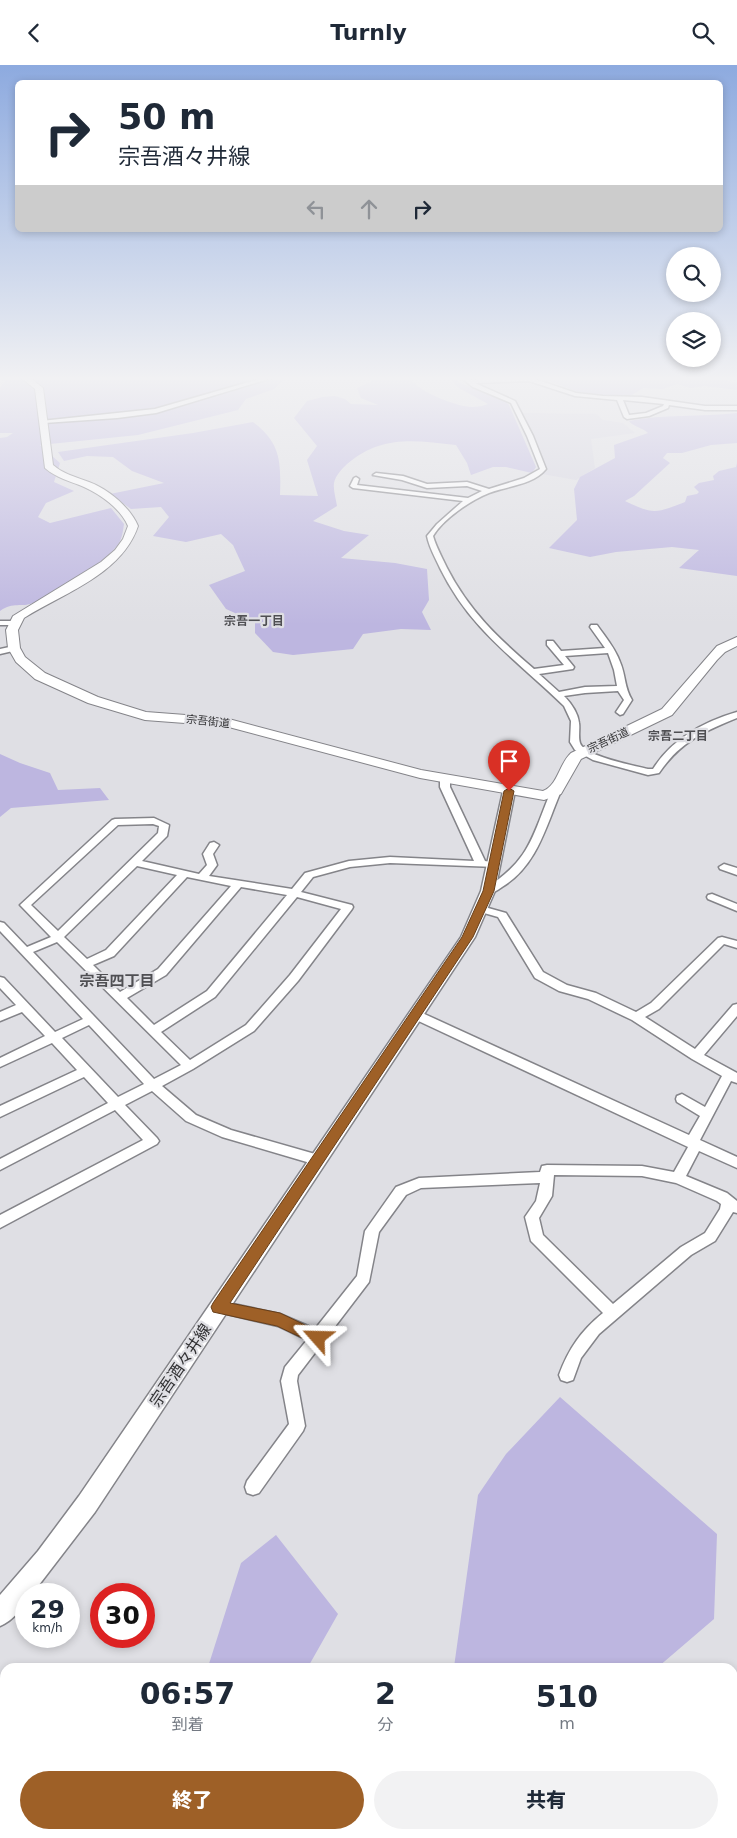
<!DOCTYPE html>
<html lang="ja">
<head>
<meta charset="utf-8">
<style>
	body { margin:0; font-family:"DejaVu Sans","Noto Sans JP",sans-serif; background:#f2f2f3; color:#1f2937; height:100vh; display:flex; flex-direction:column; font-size:19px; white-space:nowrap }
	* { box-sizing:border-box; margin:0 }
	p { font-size:16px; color:#747a83 }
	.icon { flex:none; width:28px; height:28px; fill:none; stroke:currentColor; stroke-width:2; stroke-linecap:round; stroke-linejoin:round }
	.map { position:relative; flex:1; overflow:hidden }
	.details { position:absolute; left:0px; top:1598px; width:738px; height:176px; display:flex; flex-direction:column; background:#fff; border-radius:15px 15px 0 0; box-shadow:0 2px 8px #0003 }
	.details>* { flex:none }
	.hud { position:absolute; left:15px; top:15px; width:708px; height:152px; border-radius:8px; box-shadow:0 2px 8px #0003; background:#fff; color:#1f2937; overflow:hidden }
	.fabs { position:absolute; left:666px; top:182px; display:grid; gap:10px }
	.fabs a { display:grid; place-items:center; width:55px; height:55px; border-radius:50%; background:#fff; box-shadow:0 2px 8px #0003; font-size:25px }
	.speed { position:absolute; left:15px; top:1518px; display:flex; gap:10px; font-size:25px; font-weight:700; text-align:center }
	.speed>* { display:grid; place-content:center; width:65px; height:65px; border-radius:50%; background:#fff; box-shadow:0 2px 8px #0003; line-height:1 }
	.speed small { font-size:12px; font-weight:400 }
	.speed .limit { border:8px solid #d22; background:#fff; color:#111 }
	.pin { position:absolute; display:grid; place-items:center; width:42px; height:42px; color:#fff; margin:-51px -21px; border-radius:50% 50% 50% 0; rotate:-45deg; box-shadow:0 0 5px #0007 }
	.pin .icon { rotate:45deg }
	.me { position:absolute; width:55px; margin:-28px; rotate:295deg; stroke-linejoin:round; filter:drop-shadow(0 0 4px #0008) }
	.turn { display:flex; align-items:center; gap:18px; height:105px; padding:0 20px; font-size:22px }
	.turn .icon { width:65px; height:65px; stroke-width:2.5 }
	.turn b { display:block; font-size:35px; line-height:42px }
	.lanes { display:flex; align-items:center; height:48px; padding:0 20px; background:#0003; justify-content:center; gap:25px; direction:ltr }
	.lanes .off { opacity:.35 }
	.eta { display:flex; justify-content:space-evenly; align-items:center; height:85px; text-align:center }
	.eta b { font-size:30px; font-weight:800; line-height:35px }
	.action { display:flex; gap:10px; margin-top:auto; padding:10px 20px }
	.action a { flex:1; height:58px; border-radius:30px; background:#9e6027; color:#fff; font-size:20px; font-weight:800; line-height:58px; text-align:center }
	.action a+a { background:#f2f2f3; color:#1f2937 }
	header { display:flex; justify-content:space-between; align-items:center; height:65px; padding:0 20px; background:#fff; font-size:22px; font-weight:800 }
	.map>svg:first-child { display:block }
	.built { fill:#d5d4e0 }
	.green { fill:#bdb6e0 }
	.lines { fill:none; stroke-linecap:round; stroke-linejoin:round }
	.minor-casing { stroke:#848489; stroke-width:3 }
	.major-casing { stroke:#848489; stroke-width:3 }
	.highway-casing { stroke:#848489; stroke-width:2 }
	.minor { fill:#fff; fill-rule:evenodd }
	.major { fill:#fff; fill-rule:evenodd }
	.highway { fill:#fff; fill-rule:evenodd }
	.route { fill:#9e6027; stroke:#673e19 }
	.labels { text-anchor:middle; stroke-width:4.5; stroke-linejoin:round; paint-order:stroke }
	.far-street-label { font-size:11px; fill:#323234; stroke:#dfdfe4 }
	.far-neighbourhood-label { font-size:12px; font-weight:bold; fill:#4f4f53; stroke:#dfdfe4 }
	.neighbourhood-label { font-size:15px; font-weight:bold; fill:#4f4f53; stroke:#dfdfe4 }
	.near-street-label { font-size:16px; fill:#323234; stroke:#dfdfe4 }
</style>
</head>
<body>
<header><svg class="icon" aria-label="back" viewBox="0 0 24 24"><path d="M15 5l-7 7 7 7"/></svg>Turnly<svg class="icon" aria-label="search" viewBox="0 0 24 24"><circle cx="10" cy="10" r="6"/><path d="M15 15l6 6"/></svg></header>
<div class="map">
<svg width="737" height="1773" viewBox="0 0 737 1773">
	<rect width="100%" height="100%" fill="#dfdfe4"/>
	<path class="built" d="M523,348L596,349L603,355L623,358L635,368L591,374L595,403L576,415L542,409L546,403Z"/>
	<path class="green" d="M2,312H287L274,324L246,334L238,345L138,370L40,380L60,398L54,417L74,426L46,438L38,452L50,458L111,443L124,459C123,466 122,475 117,481C99,502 59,528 33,538C21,543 14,536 0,546V373L7,372L13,368H0V323L5,315Z
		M381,312H409C416,326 457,342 472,342C478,342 483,341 488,339L459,323L448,312H456L458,317L505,336L509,340L536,402L532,408L506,402H493L471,410L467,398L456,380C414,375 381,370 347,399C342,404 335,411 334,418C333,425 336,434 337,441L313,456L344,466L369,470L341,493L395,498L427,504L429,535L422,547L431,565L401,564L363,569L353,584L293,590L273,587L255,568V557L226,544L209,520L245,506L233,480L221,469L186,477L153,471L169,452L161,442L131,444L110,429L164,418L132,406L113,392L87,391L64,396L58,387L193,368L253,357C281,378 281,397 280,430L318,431L307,395L317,381L294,353L307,336L323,332L335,331L345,334L351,339L378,340L361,333L357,323Z
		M540,312H711L737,318V325L705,321L690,323L677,319L663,324L643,323L630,331L620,334L580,328Z
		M737,348V378L711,380L682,388H667L663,393L670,398L634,431L625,436C654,450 656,448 685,437L687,431L697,429L699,427L694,422L699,418L714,415L713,411L719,406L736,402L737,398V511L679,503L699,485L672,482L616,487L590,492L549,483L577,455L574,424L580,412L615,393L614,380L648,368C642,362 633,362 629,356C664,349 701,352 737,348Z
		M0,689L20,698L50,708L58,725L100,723L109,735L11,743L0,752Z
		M560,1332L717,1469L714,1554L658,1602H454L478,1430L506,1389Z
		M276,1470L338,1549L308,1602H208L241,1498Z
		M737,1684V1773H403L404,1769H732L733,1685Z
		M5,1724V1769H163L159,1773H0V1731Z"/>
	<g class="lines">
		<defs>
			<path id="minor" d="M266,312H275L156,348L117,353L44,358L41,356L155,344Z
				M460,312H466L471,315L529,312L576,328L603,331L642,332L705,341H737V345H705L669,340L668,343L649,351L627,354L624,352L617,335L575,331L529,316L475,318L515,336L533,371L546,404C533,420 507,421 489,428C471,435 443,454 433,471C436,482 442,492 447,503C469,546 498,573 534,604L564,600L547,580V576H553L561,586L605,583L590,562L591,560H597C606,573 615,583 620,597C626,611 624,622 632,635L623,649L620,650L616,647L624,635L618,626L585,628L564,631C571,638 578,648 579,658C580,664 578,672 580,678C584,691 635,701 648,704H653C672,674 703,657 737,647V653C703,667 680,677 659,708L648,710L593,695L575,685L570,677L571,656L564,641C516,594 471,566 440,503C435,492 429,482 427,471L437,459L463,436L353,423L350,421L354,413L356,412L359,414L357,420L468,433L482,426L467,421L427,423L402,415L373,410L376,408L403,411L427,419L467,417L489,424L524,413L540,404L527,371L511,338L473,322ZM623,335L664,339L663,341L646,348L629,350ZM608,588L614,605L617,621L585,622L559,627L539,609L573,604L574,602L565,591Z
				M0,556H15L19,558L15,560H0Z
				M14,581H17V585L0,589V584Z
				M445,711L450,714V722L485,796L496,798L497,800L496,802L390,798L350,802L313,812L301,827L352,840L353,842L352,844L298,916L254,966L193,1004L162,1021L196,1050L231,1065L322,1091L324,1095L322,1099L317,1100L222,1072L186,1056L152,1026L125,1040L157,1073L159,1076L157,1079L0,1163V1150L143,1075L115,1045L0,1105V1094L108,1038L84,1012L0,1052V1041L77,1005L52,978L0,1002V993L45,971L22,947L0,956V947L16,940L0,923V912L4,913L55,967L83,954L0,866V857L4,858L27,882L51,872L20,840L112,755L115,754L154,753L169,760L167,771L142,796L199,809L207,800L203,789L210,778L214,777L219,780L213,789L217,800L209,811L292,824L305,808L349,796L390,792L474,796L440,722V714ZM153,759L159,761L158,768L58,866L31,840L118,760ZM137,801L177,810L106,885L87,894L64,872ZM187,812L231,821L158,904L120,927L93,900L114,891ZM241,822L287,830L207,926L154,960L127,933L166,910ZM297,832L341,844L290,910L246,960L190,995L161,967L215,932ZM57,877L181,1000L154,1014L33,887ZM89,960L144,1019L118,1032L62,973Z
				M556,723L561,726C546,761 537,801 502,822C496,826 491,830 484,828L483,826L484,824C530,796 532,772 551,726Z
				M724,799L737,803V810L720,804L719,802Z
				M712,829L737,839V846L708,834L707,832L708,830Z
				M481,841L506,848L543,907L567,920L596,928L636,947L651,938L718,873L722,872L737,876V883L724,879L659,944L645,952L695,984L733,940L737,939V951L704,990L737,1008V1018L731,1016L700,1075L737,1092V1103L699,1086L686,1111L727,1128L737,1136V1148L733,1147L715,1176L691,1190L599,1269L581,1293L573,1315L567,1317L561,1315L559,1310C569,1283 581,1266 603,1248L531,1176L525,1152L536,1136L540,1118L421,1123L406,1130L379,1167L369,1217L298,1310L297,1316L305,1361L303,1366L259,1428L253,1430L247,1428L245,1422L247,1416L289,1359L281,1316L285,1302L307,1275L278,1261L214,1246L211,1242L214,1238L219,1236L280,1249L315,1264L357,1211L365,1166L396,1122L419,1113L540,1107L542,1101L547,1100L642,1101L674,1107L688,1082L412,953L410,950L412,947H420L689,1070L700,1051L677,1037L676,1034L677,1031L682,1029L705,1042L722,1011L692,994L632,955L588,934L559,926L535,913L498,852L477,846L476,844L477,842ZM554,1110L642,1111L676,1118L717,1136L721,1139L720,1144L705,1168L681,1182L613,1239L543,1170L539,1153L552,1131Z"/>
			<path id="major" d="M509,722L515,726L495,826L475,872L95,1447L32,1529H26C26,1542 12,1556 0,1561V1530L38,1486L79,1431L461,872L481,826L503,726Z"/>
			<path id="highway" d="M20,312H29L43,323L53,400C63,409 76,412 89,417C108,424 130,442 138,461C122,509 64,528 24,553L18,565L20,583L25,592L45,608L98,632L146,647L225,653L421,705L543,726C558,720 559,699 571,688L662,644L717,581L737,572V581L725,587L717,595L672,650L581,694L561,729L544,735L420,713L225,661L145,655L88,638L35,614L16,597L8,583L6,565L13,551L101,497L115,485L123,474L128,461C121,444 100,429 84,422C70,416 56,413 45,403L35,324Z"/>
		</defs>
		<use href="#minor" class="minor-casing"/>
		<use href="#major" class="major-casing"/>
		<use href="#highway" class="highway-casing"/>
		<use href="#minor" class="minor"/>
		<use href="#major" class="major"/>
		<use href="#highway" class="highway"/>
	</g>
	<linearGradient id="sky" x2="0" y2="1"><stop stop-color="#8daadf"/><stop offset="0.56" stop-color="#f1f1f3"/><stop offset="1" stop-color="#f1f1f3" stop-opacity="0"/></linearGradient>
	<rect width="737" height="560" fill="url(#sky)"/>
	<path class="route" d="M509,723L514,726L494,826L473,872L230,1238L280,1248L324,1269L326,1273L324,1278L318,1280L313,1278L277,1261L213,1247L211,1242L213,1238L462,872L483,826L504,726Z"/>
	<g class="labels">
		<g class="far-street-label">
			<text transform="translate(208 656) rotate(6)" y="4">宗吾街道</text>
			<text transform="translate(608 675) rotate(-25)" y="4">宗吾街道</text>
		</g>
		<g class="far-neighbourhood-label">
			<text x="254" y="560">宗吾一丁目</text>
			<text x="678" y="675">宗吾二丁目</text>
		</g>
		<g class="neighbourhood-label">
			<text x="117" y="921">宗吾四丁目</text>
		</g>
		<g class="near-street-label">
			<text transform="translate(180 1300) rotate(-56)" y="6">宗吾酒々井線</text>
		</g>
	</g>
</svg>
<div class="fabs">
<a><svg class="icon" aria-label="search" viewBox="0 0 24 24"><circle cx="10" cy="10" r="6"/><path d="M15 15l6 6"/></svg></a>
<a><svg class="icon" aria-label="layers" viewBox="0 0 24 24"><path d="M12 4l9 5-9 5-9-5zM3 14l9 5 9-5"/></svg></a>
</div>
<div class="speed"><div>29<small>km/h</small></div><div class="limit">30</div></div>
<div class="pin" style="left:509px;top:726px;background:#d93025"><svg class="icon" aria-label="arrive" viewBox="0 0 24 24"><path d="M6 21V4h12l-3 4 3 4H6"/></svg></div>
<svg class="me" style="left:318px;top:1273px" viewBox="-20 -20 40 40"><path d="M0-17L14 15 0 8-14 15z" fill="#9e6027" stroke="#fff" stroke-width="4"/></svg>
<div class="hud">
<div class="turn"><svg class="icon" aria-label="right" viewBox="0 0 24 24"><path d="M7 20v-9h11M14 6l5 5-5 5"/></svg><div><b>50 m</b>宗吾酒々井線</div></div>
<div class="lanes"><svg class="icon off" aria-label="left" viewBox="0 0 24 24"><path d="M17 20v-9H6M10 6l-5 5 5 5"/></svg><svg class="icon off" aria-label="ahead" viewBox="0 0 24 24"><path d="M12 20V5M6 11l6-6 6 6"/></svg><svg class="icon" aria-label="right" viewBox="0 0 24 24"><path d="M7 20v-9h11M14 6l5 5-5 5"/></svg></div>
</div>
<section class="details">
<div class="eta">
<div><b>06:57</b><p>到着</p></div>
<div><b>2</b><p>分</p></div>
<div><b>510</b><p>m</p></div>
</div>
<div class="action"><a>終了</a><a>共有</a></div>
</section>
</div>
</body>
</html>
